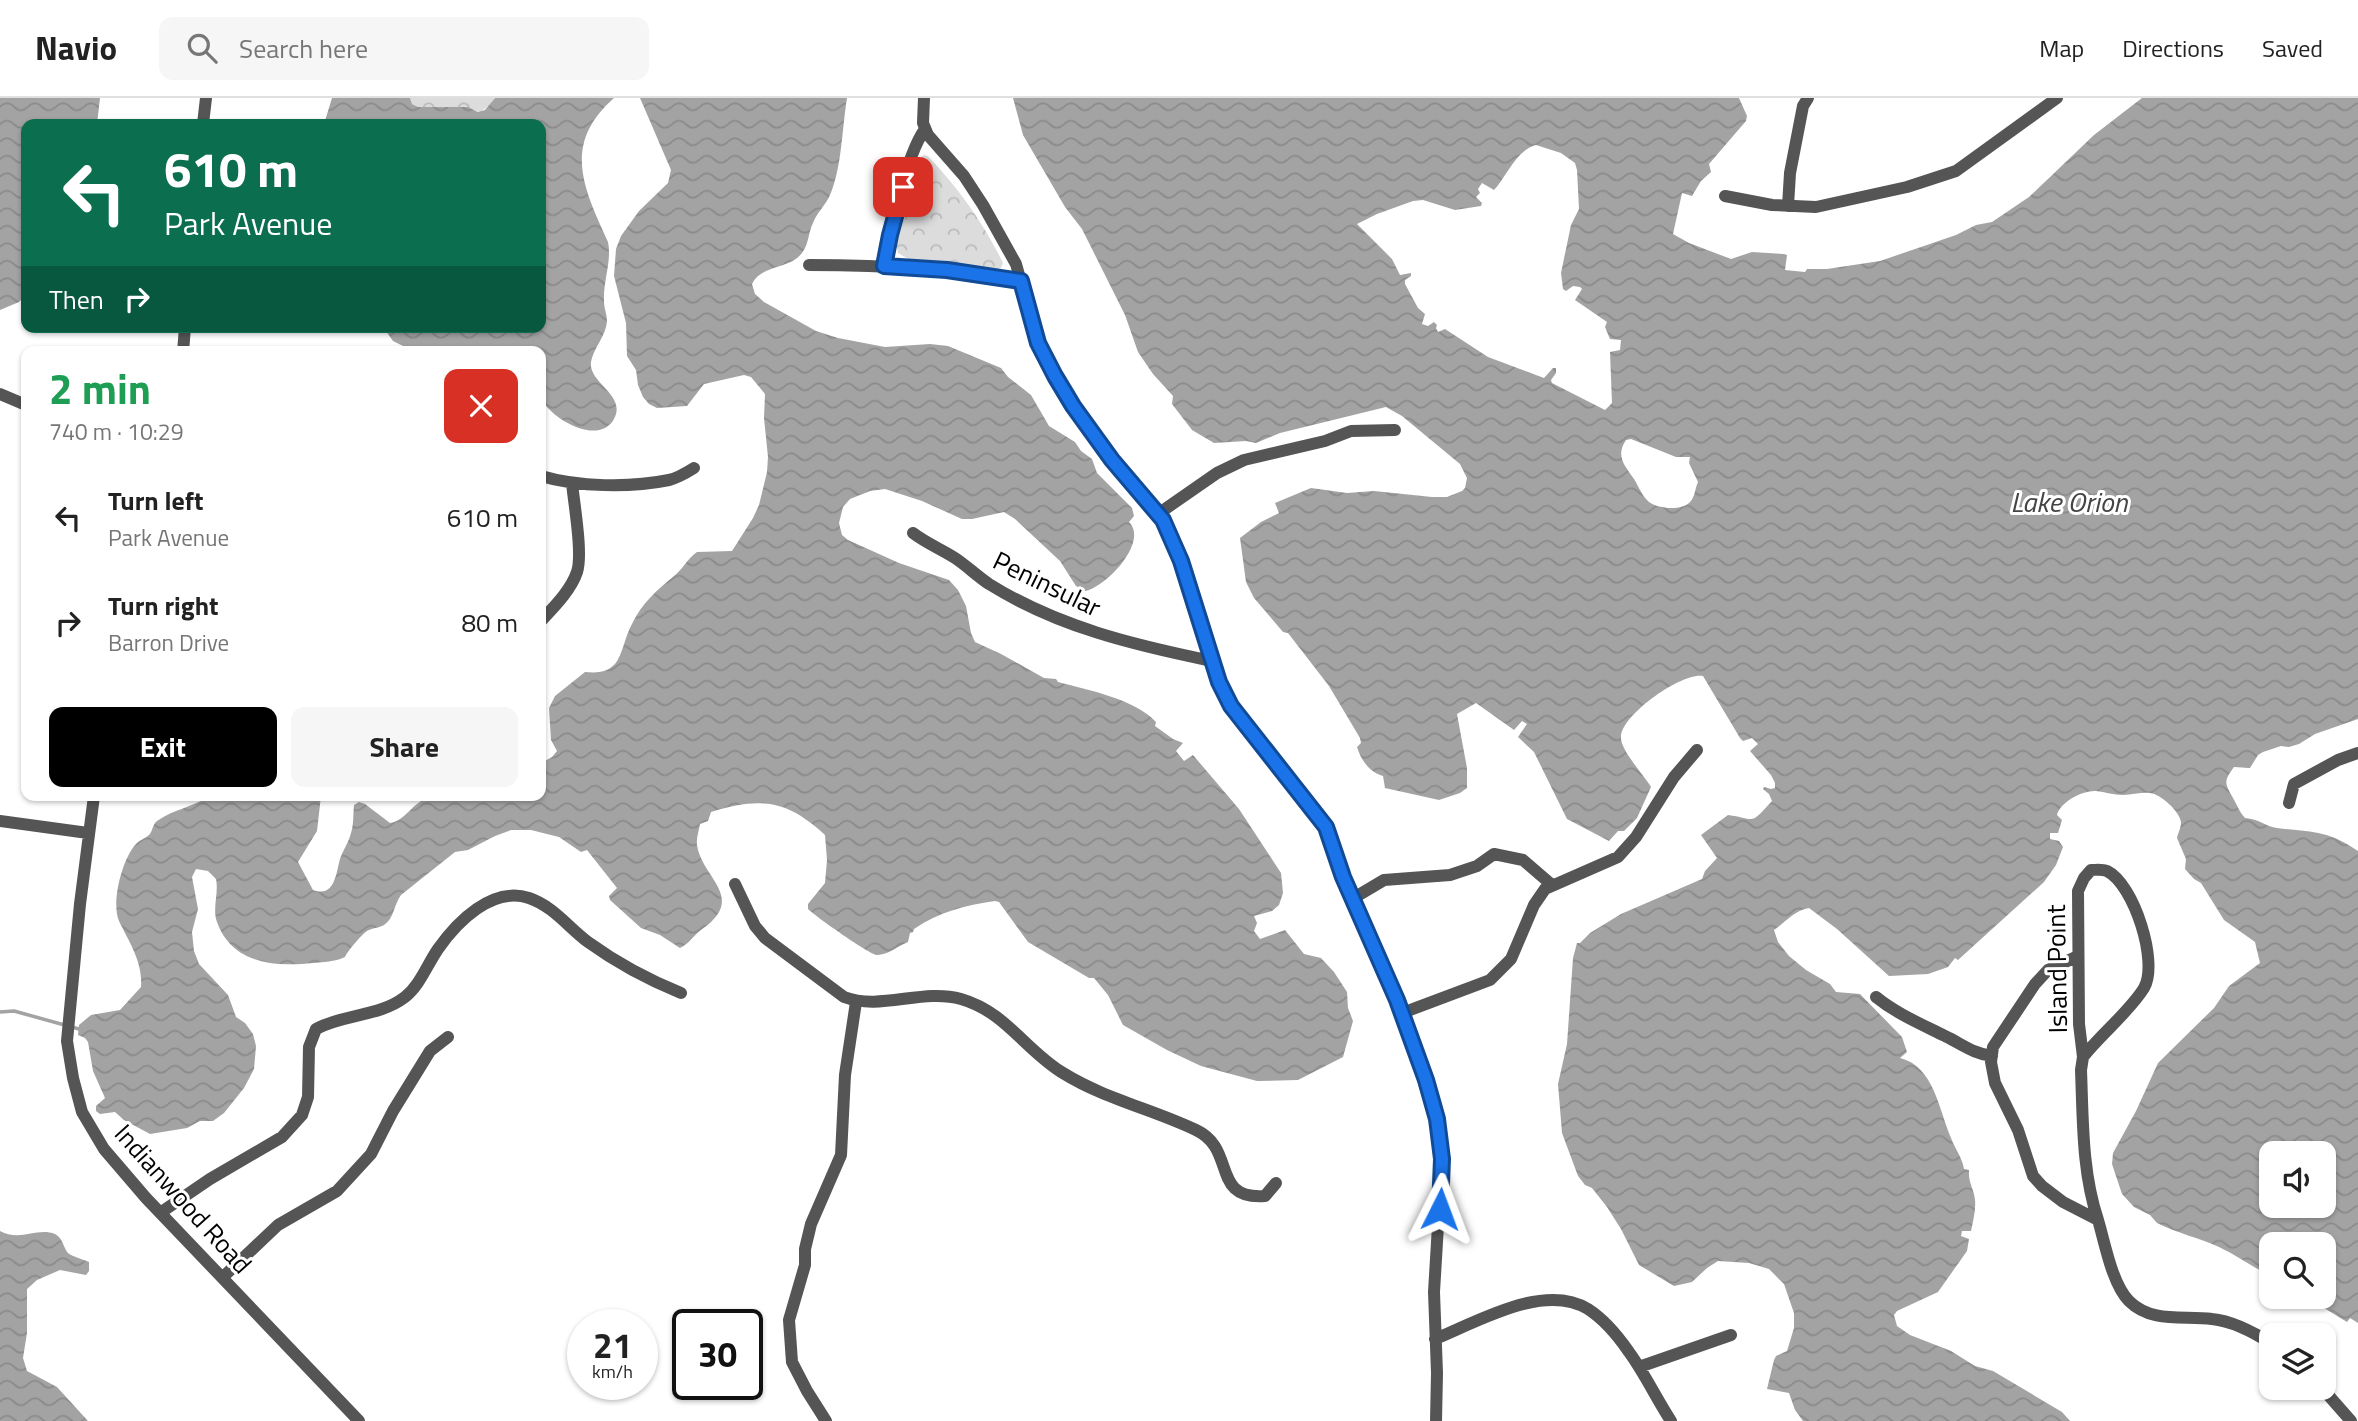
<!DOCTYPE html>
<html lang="en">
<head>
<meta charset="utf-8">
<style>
	body { margin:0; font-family:"Titillium Web",sans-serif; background:#f6f6f6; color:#222; height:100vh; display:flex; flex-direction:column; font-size:26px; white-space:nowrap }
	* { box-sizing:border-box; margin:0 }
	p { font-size:23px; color:#767676 }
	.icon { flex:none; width:38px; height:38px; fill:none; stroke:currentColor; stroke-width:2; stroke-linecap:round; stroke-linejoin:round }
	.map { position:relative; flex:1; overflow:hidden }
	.sheet { position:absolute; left:21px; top:248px; width:525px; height:455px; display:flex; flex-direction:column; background:#fff; border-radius:14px; box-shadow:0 2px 5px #0004 }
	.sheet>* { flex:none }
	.guide { position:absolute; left:21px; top:21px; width:525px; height:214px; border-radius:14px; box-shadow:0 2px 5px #0004; background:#0b6e4f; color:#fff; overflow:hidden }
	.fabs { position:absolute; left:2259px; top:1043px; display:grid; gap:14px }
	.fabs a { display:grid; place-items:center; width:77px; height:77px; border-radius:14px; background:#fff; box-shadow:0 2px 5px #0004; font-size:35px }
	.speed { position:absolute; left:567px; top:1211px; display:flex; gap:14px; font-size:35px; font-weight:700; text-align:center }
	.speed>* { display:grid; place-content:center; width:91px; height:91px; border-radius:50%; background:#fff; box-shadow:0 2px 5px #0004; line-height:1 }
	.speed small { font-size:18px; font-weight:400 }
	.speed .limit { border:4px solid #111; border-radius:10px; background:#fff; color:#111 }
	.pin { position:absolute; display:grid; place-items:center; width:60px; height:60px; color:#fff; margin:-30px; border-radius:14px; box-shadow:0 4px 10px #0006 }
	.me { position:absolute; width:77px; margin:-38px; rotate:3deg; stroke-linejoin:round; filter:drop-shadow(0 0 5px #0008) }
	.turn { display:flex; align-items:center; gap:24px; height:147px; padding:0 28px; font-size:32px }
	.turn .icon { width:91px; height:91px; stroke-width:2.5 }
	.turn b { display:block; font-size:49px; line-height:60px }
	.then { display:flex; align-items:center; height:66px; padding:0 28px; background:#0003; gap:14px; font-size:26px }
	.round { display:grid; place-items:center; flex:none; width:74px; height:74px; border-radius:14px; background:#f6f6f6 }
	.summary { display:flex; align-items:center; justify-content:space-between; height:119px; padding:0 28px }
	h1 { font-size:42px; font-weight:700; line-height:52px; color:#1e9e55 }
	.cta { display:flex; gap:14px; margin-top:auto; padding:14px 28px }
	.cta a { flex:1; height:80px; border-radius:14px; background:#000; color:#fff; font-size:28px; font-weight:700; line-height:80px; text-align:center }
	.cta a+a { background:#f6f6f6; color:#222 }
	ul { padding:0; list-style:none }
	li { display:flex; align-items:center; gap:21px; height:105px; padding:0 28px }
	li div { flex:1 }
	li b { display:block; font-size:26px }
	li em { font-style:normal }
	header { display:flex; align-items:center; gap:42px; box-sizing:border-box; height:98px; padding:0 35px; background:#fff; border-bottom:2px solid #e0e0e0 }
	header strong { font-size:33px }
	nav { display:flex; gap:38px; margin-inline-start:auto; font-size:24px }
	.search { width:490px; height:63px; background:#f6f6f6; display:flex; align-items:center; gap:18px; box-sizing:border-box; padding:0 24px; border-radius:14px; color:#767676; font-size:26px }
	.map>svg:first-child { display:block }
	.forest { fill:url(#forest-crowns) }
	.water { fill:url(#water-waves); fill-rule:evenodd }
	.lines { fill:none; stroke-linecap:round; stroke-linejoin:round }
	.stream { stroke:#a3a3a3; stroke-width:3.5 }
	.minor { stroke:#555; stroke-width:12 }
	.route-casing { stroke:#114b97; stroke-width:18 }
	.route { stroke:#1a73e8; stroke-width:12 }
	.labels { text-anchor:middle; stroke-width:6; stroke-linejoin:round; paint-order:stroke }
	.street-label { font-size:26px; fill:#000; stroke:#fff }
	.water-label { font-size:28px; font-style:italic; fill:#444; stroke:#fff }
</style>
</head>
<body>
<header>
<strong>Navio</strong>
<div class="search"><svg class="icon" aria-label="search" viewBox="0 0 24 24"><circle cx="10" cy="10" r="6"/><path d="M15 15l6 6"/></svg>Search here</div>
<nav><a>Map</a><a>Directions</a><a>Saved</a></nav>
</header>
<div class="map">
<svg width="2358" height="1323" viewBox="0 0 2358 1323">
	<defs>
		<pattern id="forest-crowns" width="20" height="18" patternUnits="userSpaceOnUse" patternTransform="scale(1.75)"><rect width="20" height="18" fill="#dcdcdc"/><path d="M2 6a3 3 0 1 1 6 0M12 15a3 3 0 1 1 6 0" fill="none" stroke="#bbb"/></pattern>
		<pattern id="water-waves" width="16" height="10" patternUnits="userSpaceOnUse" patternTransform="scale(1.75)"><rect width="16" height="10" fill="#a3a3a3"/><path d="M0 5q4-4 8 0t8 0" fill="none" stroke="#8b8b8b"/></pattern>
	</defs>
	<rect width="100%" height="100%" fill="#fff"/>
	<path class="forest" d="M410,0H495L489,8L480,14L465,9H418L412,6Z
		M924,57L928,58C959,91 983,124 1003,165L1001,170L992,173L981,169L908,161L898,155C892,137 916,80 921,59Z"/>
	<path class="water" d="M0,0H100L97,26H26V197L19,204L0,212Z
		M332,0H410L412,6L418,9H468L478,14L485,12L495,0H614C562,46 583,89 608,144C612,163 603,183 604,203C604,213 609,219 606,229C603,241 593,252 591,264C588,285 627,297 614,321C599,348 553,322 542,302C536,291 541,267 541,254L411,252L393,243L383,229H541V26H324Z
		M640,0H847C842,30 842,69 830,97C826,107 817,114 813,125C808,135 809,146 802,155C789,172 762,166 752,186L755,196L764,204L816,233L838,240L885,249L930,246L948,248L1001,270L1008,279L1031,297L1049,328L1075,344L1081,353L1092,361L1097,375L1132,410L1134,418L1129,424C1149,444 1106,489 1085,493L1076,488L1060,463L1015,421L1004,414L972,421H962L922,403L885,391L870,393L850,401L843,409L839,425L842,437L848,442L899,465L949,482L958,492L966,508L971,535L975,544L1001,556L1044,580L1056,581L1058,584C1088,592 1135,601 1156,624L1155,628L1173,641L1183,645L1176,653L1184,663L1193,657L1239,711L1281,775L1283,795L1279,807L1272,813L1254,818L1257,825L1254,833L1260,841L1285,832L1304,856L1321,860L1334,874L1347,894L1348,910L1353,923L1343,959L1298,982L1257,983L1201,968L1167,952L1123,927L1108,897L1094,880H1089L1028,844L999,804L995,803C965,807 939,814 914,831L913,834L910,835L908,844C898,848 888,857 877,857C870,857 815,818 808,811V806L825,785L827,762L825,737C786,701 760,699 711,714L708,723L700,726C699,732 696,741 697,747C702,781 748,799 701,832C693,838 689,846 680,850L660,837L641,830L610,802L609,798L617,790L587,752L581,754L559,739L531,732H511L495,738L468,752L455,754L401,797C394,806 394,821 384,827C379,830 372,830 367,833C362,836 347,854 345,859C334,864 324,864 313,865C275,869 232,866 217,824C212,811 219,795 216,781L208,773L196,771L192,779L198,811L192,834L194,853L199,866L228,897L236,919L245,925L253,936L256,948L254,971L244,990L224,1015L213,1023H200L187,1030L150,1036L124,1022L115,1014L100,1016L96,1013V1008L105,1000L93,973L88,944L85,940L78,937L79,927L91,917L120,912L141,889C143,864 129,844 119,823C111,805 122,761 136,746C139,742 145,741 149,737C153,733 152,727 157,723C174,711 193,709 210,698H321L317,733L298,764L313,792C335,800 336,775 340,761C343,752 349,744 351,735C354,726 353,716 354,707L359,704L365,706L390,725C404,723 411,708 423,702L425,698H541V665L552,659L557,653L551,642L549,610L555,598L585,574C597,575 606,575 615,566C623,556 625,538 632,526C642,505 657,492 674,478C683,471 687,461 697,454L732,453L753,420L759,407L767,374L768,359L764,320L765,296L751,279L744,277L704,286L687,308L657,310L649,306L643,299L638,287L636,272L627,258L626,225L614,178L616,151L621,138L639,113L668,85L671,72Z
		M1013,0H1739L1747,18L1746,23L1709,66L1711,74L1701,83L1692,98L1682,95L1673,136L1689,145L1731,161L1752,154L1784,156L1787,157L1785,172L1805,174L1807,171H1827L1880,163L1956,137L1976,127L1992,124L2029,99L2094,37L2142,0H2358V621L2315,636L2299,646L2289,649L2281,648L2263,654L2258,657L2250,670L2234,669C2223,684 2225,685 2233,700C2237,707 2239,713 2245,720C2259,721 2267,729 2277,730C2311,734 2328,732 2358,753V1225L2350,1220L2347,1224L2306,1199H2324V1146H2272L2271,1178C2254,1170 2238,1158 2219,1149C2199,1140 2177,1135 2157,1125L2150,1117L2134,1109L2122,1096L2112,1066L2113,1055L2136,1013L2158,965L2214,910L2229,888L2260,865L2255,844L2224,822L2201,785L2194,781L2185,771L2186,761L2177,740C2178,735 2181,730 2181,724C2180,714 2161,696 2150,695C2142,694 2132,697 2123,697C2114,697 2105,694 2096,693C2083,692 2060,704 2057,717L2062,722L2058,735H2050V741L2059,743L2063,749L2056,767L2044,784L1958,862L1955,860L1948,869L1928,876L1889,878L1837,831L1809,810C1793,813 1786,824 1774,832L1778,844L1789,858L1806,872L1830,886L1836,894L1860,896L1902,939L1907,954L1900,960C1934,968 1939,1012 1951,1040C1955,1051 1962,1059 1964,1071L1969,1072C1968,1085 1974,1091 1975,1102C1976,1112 1973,1123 1971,1133H1962L1961,1138L1969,1141L1967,1153L1938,1194L1897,1213L1894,1217L1897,1228L1910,1237L1951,1253L1975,1268L1993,1273L2062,1314L2070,1323H1803L1795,1312L1789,1295L1767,1291L1774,1262L1776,1258L1787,1253L1794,1230V1215L1784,1186L1769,1171L1749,1165L1718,1163L1707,1170L1692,1184L1674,1188L1639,1167L1621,1131L1607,1109L1592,1090L1585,1087L1578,1078L1562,1035L1558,986L1567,946L1573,860L1577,845H1580L1590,835L1621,816L1702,781L1705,773L1717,760L1701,737L1728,717C1757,721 1749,728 1772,703L1769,696L1763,691L1764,689L1771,691L1775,690V685L1771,677L1750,653L1758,646L1752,640L1743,643L1740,640L1703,578C1682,574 1621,617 1621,639C1620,652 1644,677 1651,689L1637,720L1624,733H1618L1609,743L1567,721L1534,654L1518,639L1527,626L1522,623L1514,632L1476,605L1457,616L1467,670V690L1460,695L1439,702L1385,690L1383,678C1369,674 1361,662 1357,649L1361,645L1360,640L1329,588L1288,535L1283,534L1254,500L1246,484L1240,440L1261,424L1279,415L1275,405L1311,390L1347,395L1374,393L1432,399H1447L1462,393L1465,390L1467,380L1460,366L1402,318L1386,309L1280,335L1256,345L1246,343L1214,345L1192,332L1172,306L1173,298L1153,276L1138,254L1125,217L1082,131L1065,109L1023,37ZM1536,47L1561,55L1575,65L1577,72L1579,111L1571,127L1561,175L1563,191L1566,193L1573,188L1580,189L1582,191L1575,202L1607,224L1605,229L1610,241L1621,242L1620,252L1610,254L1612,305L1605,312L1552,285L1551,282L1556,275V270H1553L1544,280L1488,259L1445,231L1438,234L1436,230L1437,227L1434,224L1428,228L1422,226L1425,216L1418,210L1405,186V182L1411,178V175L1400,177L1392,161L1357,126L1377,116L1413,103L1423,102L1455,112L1481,108L1482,105L1476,99L1480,95L1478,91L1482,85L1494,92C1507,78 1516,52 1536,47ZM1631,341L1676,359H1690L1689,365L1698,384C1695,390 1695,399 1690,404C1682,413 1658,411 1649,404C1642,398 1639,389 1634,381C1625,368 1615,358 1626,342ZM2272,1055H2324V1108H2272Z
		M0,1133C20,1144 37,1129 55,1136C63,1140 63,1149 68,1155C73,1159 83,1161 89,1164V1173L86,1177L60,1172L37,1182L27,1191V1235L23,1260L27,1273L57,1289L88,1323H0Z"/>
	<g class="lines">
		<path class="stream" d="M0,914L14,913L79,931"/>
		<path class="minor" d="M924,0L923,25L928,37L964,78L983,107L1016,166L1038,245L1055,278L1073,308L1112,362L1163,422L1181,463L1219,584L1231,608L1327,729L1343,779L1397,902L1426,982L1437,1021L1442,1061L1434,1194L1437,1275L1436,1323
			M203,26L206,0
			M1725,98L1772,107L1816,109L1907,89L1956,73L2057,0
			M1788,108L1790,75L1803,8L1808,0
			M809,167C881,167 951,170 1021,183
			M884,168C891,132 905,59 925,31
			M183,254L185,229
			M0,296L26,307
			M541,378C578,389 630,390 669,382C678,380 686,375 694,370
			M1158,416L1217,375L1244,362L1325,343L1351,333L1395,332
			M913,435C926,445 941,451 955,460C967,468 977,478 989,486C1058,529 1134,547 1212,563
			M541,523C554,509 571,492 577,474C583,456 574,406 572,385
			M94,698L80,806L67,943L73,980L82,1014L104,1051L146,1100L359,1323
			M2289,705L2294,686L2338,662L2358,655
			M0,723L88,735
			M735,786L755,828L765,840L844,899C881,913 922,890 961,901C1006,914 1025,952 1063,975C1105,1001 1152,1011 1196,1032C1237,1051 1210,1102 1265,1098L1276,1085
			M1352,801L1384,782L1450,777L1477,768L1494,756L1523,762L1552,787
			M2078,858L2048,872L2035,886L1993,949L1991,964L1995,985L2018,1032L2033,1078L2042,1088L2063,1104L2098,1122C2105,1145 2112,1186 2129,1203C2152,1226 2185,1217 2212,1221C2232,1223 2255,1235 2272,1246
			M1876,899C1897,916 1921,926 1945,938C1962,946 1974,956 1992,958
			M1402,915L1490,882L1511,861L1534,807L1545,791L1618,759L1636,739L1674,679L1697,652
			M2083,959L2079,926L2078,793L2084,780L2091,772C2096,772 2102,771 2107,773C2134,786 2159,865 2144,890C2130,913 2100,937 2083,959L2081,972C2083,1023 2082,1074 2098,1122
			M160,1115L210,1081L282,1039L302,1017L308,999L309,949L316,931C343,916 379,919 405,899C420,887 427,867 438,851C457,824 492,788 529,800C553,808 569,830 588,844C617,865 649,882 681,895
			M222,1180L278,1127L337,1093L371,1056L393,1013L430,953L448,939
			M1435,1241C1477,1224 1544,1184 1588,1211C1605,1222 1618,1238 1629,1254C1645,1276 1656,1300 1671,1323
			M1639,1269L1731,1237
			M2322,1290L2351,1323
			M826,1323L807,1293L792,1264L789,1222L805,1167V1151L811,1126L841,1057L845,977L856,904"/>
	</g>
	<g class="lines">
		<defs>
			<path id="route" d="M903,89L890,137L884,168L947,172L1021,183L1038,245L1055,278L1073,308L1112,362L1163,422L1181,463L1219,584L1231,608L1326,729L1343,779L1397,902L1426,982L1437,1021L1442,1061L1440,1111"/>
		</defs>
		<use href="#route" class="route-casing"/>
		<use href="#route" class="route"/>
	</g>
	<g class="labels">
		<g class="street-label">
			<text transform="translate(1047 486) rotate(26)" y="9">Peninsular</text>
			<text transform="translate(2057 871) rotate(-91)" y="9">Island Point</text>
			<text transform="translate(183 1101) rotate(48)" y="9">Indianwood Road</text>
		</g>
		<g class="water-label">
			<text x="2069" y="414">Lake Orion</text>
		</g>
	</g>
</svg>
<div class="fabs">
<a><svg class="icon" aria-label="sound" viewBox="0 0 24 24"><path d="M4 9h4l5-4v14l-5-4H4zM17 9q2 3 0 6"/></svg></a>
<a><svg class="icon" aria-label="search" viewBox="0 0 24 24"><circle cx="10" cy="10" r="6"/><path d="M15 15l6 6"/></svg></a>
<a><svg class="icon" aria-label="layers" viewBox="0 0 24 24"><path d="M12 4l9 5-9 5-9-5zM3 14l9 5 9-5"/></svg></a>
</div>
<div class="speed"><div>21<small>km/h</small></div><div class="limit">30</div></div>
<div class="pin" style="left:903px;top:89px;background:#d93025"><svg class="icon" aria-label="arrive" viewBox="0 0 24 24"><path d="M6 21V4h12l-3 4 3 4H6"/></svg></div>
<svg class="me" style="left:1440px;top:1111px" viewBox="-20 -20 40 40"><path d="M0-17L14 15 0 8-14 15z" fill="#1a73e8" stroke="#fff" stroke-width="4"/></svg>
<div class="guide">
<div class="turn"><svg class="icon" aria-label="left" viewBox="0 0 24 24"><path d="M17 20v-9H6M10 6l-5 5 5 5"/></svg><div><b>610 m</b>Park Avenue</div></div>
<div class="then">Then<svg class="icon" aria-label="right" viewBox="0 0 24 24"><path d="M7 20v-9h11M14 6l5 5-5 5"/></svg></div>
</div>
<section class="sheet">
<div class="summary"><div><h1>2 min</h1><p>740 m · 10:29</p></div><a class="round" style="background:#d93025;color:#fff"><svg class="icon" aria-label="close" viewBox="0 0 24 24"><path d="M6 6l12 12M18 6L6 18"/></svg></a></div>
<ul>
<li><svg class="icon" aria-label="left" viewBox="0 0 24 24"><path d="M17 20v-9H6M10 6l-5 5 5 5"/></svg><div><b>Turn left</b><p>Park Avenue</p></div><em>610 m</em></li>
<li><svg class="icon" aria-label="right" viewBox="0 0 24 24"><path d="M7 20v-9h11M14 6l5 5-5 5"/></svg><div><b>Turn right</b><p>Barron Drive</p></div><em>80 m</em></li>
</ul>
<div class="cta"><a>Exit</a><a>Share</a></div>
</section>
</div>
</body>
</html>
